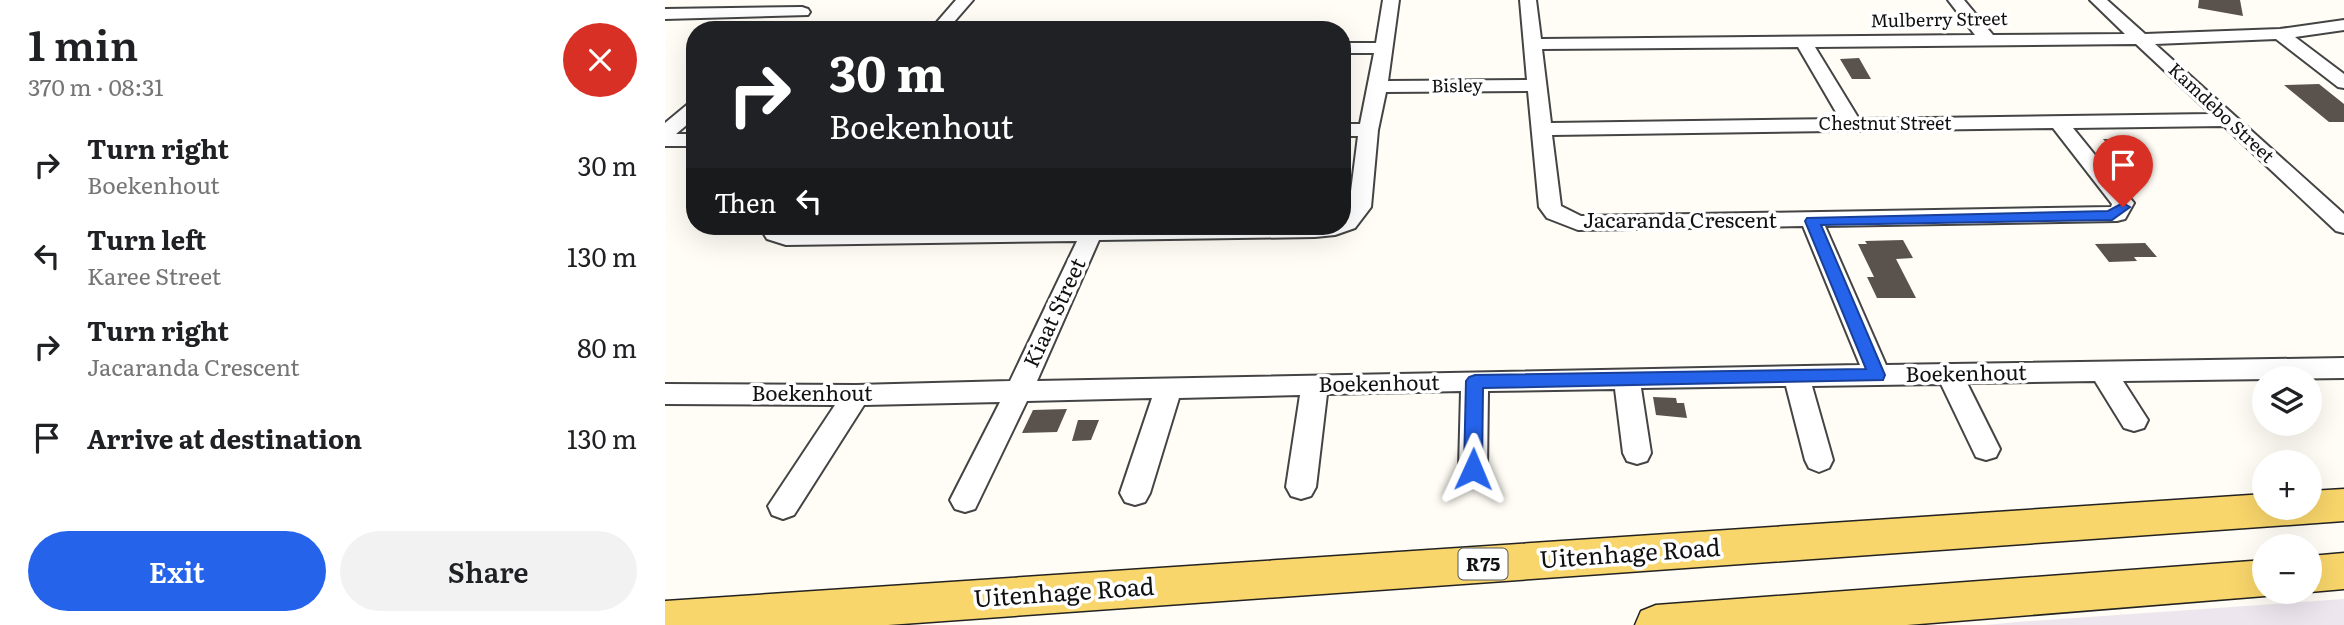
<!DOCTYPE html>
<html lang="en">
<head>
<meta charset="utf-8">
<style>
	body { margin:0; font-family:Literata,serif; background:#f2f2f2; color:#202124; height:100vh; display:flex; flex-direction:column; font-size:26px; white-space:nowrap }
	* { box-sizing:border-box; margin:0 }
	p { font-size:23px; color:#757577 }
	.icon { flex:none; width:38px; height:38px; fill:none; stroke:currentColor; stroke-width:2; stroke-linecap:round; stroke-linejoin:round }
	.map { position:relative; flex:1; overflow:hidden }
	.sheet { display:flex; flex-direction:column; background:#fff; width:665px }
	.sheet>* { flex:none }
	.hud { position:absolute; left:21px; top:21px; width:665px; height:214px; border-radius:28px; box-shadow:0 7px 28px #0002; background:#202124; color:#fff; overflow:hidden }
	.buttons { position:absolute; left:1587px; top:366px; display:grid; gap:14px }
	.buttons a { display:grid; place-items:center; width:70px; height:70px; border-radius:50%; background:#fff; box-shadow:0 7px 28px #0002; font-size:35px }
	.pin { position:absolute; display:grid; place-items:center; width:60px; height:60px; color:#fff; margin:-72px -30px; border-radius:50% 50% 50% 0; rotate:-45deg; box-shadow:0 0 7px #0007 }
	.pin .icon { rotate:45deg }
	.me { position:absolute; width:77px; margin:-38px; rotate:1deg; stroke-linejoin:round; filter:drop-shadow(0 0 5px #0008) }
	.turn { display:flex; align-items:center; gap:24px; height:147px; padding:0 28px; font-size:32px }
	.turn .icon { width:91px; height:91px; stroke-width:2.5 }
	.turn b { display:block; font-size:49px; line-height:60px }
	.then { display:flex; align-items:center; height:66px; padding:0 28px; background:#0003; gap:14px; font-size:26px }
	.round { display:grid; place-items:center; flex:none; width:74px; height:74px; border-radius:37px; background:#f2f2f2 }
	.summary { display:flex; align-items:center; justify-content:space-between; height:119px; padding:0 28px }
	h1 { font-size:42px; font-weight:600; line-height:52px }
	.button { display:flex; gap:14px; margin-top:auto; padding:14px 28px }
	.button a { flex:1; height:80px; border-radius:42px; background:#2563eb; color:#fff; font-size:28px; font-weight:600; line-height:80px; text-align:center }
	.button a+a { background:#f2f2f2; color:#202124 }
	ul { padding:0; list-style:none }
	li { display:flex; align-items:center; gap:21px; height:91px; padding:0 28px }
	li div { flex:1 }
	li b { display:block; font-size:26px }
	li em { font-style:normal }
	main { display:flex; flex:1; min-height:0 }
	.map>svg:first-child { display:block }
	.industrial { fill:#eee6ef }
	.building { fill:#5a524d }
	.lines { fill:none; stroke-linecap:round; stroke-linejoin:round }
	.minor-casing { stroke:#444; stroke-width:4 }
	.major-casing { stroke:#222; stroke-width:3 }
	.minor { fill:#fff; fill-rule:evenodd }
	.major { fill:#f9d66b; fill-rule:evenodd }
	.route { fill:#2563eb; stroke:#184099; stroke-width:2 }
	.labels { text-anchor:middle; stroke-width:7; stroke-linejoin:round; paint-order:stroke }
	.far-street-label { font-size:18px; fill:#111; stroke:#fff }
	.shield { fill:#fff; stroke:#585858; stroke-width:2 }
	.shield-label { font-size:19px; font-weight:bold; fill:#111 }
	.street-label { font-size:21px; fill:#111; stroke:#fff }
	.near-street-label { font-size:24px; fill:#111; stroke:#fff }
</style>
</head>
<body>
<main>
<section class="sheet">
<div class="summary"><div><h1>1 min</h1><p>370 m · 08:31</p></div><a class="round" style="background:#d93025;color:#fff"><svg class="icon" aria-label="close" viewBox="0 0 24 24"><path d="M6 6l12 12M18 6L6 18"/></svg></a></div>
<ul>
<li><svg class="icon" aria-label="right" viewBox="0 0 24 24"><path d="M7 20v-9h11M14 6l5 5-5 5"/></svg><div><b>Turn right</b><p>Boekenhout</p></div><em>30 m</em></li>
<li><svg class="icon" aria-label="left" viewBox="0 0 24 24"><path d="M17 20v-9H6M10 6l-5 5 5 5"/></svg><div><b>Turn left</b><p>Karee Street</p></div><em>130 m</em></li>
<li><svg class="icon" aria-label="right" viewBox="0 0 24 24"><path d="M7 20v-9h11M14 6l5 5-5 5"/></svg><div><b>Turn right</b><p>Jacaranda Crescent</p></div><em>80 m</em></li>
<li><svg class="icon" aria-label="arrive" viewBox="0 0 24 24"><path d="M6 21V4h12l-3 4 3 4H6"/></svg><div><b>Arrive at destination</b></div><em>130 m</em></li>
</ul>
<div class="button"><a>Exit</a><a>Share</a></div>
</section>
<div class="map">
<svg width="1679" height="625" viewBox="0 0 1679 625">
	<rect width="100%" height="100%" fill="#fffdf5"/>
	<path class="industrial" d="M1679,599V625H1320L1353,622Z"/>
	<path class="building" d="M1534,0H1575L1578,16L1533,8Z
		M1194,58L1206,79H1187L1175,59Z
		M1654,84L1679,104V122H1664L1619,85Z
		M1438,139H1458L1484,166H1458L1441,148H1446Z
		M1238,240L1248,258L1231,259L1251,298H1212L1202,277H1209L1193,244H1202L1200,241Z
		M1480,243L1492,257H1469L1472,261L1444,262L1430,244Z
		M988,397L1011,398L1012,403H1019L1022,418L991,415Z
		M402,409L392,432L357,433L368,410Z
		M413,420H434L426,440L407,441Z"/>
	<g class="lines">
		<defs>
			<path id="minor" d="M291,0H308L282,30H265Z
				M718,0H734L723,81L862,80L855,0H871L876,39L1310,35L1283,0H1299L1328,35L1460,34L1425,0H1442L1480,34L1615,29L1679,20V30L1630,37L1679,74V88L1673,87L1611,39L1490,44L1679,214V233L1671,231L1559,126L1408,128L1469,203L1460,219L1452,221L1160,226L1221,365L1679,358V378L1458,381L1483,420L1479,428L1469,431L1459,428L1430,381L1302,383L1335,449L1331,457L1321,460L1311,457L1276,384L1147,386L1168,460L1164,468L1154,472L1144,468L1140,460L1121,386L976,388L986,453L982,461L972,464L962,461L958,453L950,389L823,391L822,469L818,477L808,481L798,477L794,469L796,391L662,394L651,487L646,496L636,499L626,496L621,487L635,395L514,398L485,493L480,502L470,505L460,502L455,493L487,398L362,401L310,509L300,512L290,509L285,500L335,402L199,405L129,515L118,519L107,515L103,506L170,405L0,404V384L191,385L345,381L412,241L121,245L102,239L94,226H116L123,231L677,226V216L684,207L693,136H677V124H695L709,53H677V43H711ZM1471,44L1546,114L1194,119L1150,47ZM1133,47L1175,119L886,123L877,49ZM863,91L874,207L882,218L913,230L1138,226L1195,365L372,381L434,240L650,237L670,235L690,228L706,207L713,130L721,92ZM1388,128L1447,204L1446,207L916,216L896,206L887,135Z
				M137,7L143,9L145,12L143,15L0,19V9Z
				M30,102V118L11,134H30V146H0V123L23,104Z"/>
			<path id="major" d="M1679,489V521L223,625H0V601L1600,494V508H1645V491Z
				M1679,553V589L1645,592H1643H1645V556Z
				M1600,560V592H1613L1600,596L1242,625H970L976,611L991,605Z"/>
		</defs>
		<use href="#minor" class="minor-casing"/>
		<use href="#major" class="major-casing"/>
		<use href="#minor" class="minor"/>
		<use href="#major" class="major"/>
	</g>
	<path class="route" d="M1458,203L1465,207L1447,220L1156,225L1220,375L1218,380L818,388L817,469L815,475L808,477L801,475L799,469L801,381L804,377L810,375L1201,369L1140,221L1142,218L1443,211Z"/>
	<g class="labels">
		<g class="far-street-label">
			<text transform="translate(1274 20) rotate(-1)" y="6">Mulberry Street</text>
			<text transform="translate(792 86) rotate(-1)" y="6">Bisley</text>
			<text transform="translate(1556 113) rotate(43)" y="6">Kamdebo Street</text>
			<text x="1220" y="130">Chestnut Street</text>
		</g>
		<rect class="shield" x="793.5" y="548.5" width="49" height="31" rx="5"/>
		<g class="shield-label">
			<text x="818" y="571">R75</text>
		</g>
		<g class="street-label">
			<text x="1015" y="228">Jacaranda Crescent</text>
			<text transform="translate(390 313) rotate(-65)" y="7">Kiaat Street</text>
			<text transform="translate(1301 374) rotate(-1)" y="7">Boekenhout</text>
			<text transform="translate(714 384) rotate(-1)" y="7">Boekenhout</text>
			<text x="147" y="401">Boekenhout</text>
		</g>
		<g class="near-street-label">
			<text transform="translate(965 554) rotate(-4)" y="8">Uitenhage Road</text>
			<text transform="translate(399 593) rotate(-4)" y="8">Uitenhage Road</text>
		</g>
	</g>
</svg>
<div class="buttons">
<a><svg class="icon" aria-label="layers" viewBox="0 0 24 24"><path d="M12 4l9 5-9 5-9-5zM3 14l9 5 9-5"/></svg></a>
<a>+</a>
<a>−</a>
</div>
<div class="pin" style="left:1458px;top:207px;background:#d93025"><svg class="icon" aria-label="arrive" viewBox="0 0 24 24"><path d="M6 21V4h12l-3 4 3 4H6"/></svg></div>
<svg class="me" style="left:808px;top:469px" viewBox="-20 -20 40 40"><path d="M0-17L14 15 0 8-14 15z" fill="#2563eb" stroke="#fff" stroke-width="4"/></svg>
<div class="hud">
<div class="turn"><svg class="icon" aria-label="right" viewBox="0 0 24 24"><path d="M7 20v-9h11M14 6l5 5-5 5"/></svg><div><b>30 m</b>Boekenhout</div></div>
<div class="then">Then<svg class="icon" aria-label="left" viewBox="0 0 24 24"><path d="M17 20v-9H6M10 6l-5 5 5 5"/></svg></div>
</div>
</div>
</main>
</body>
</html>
